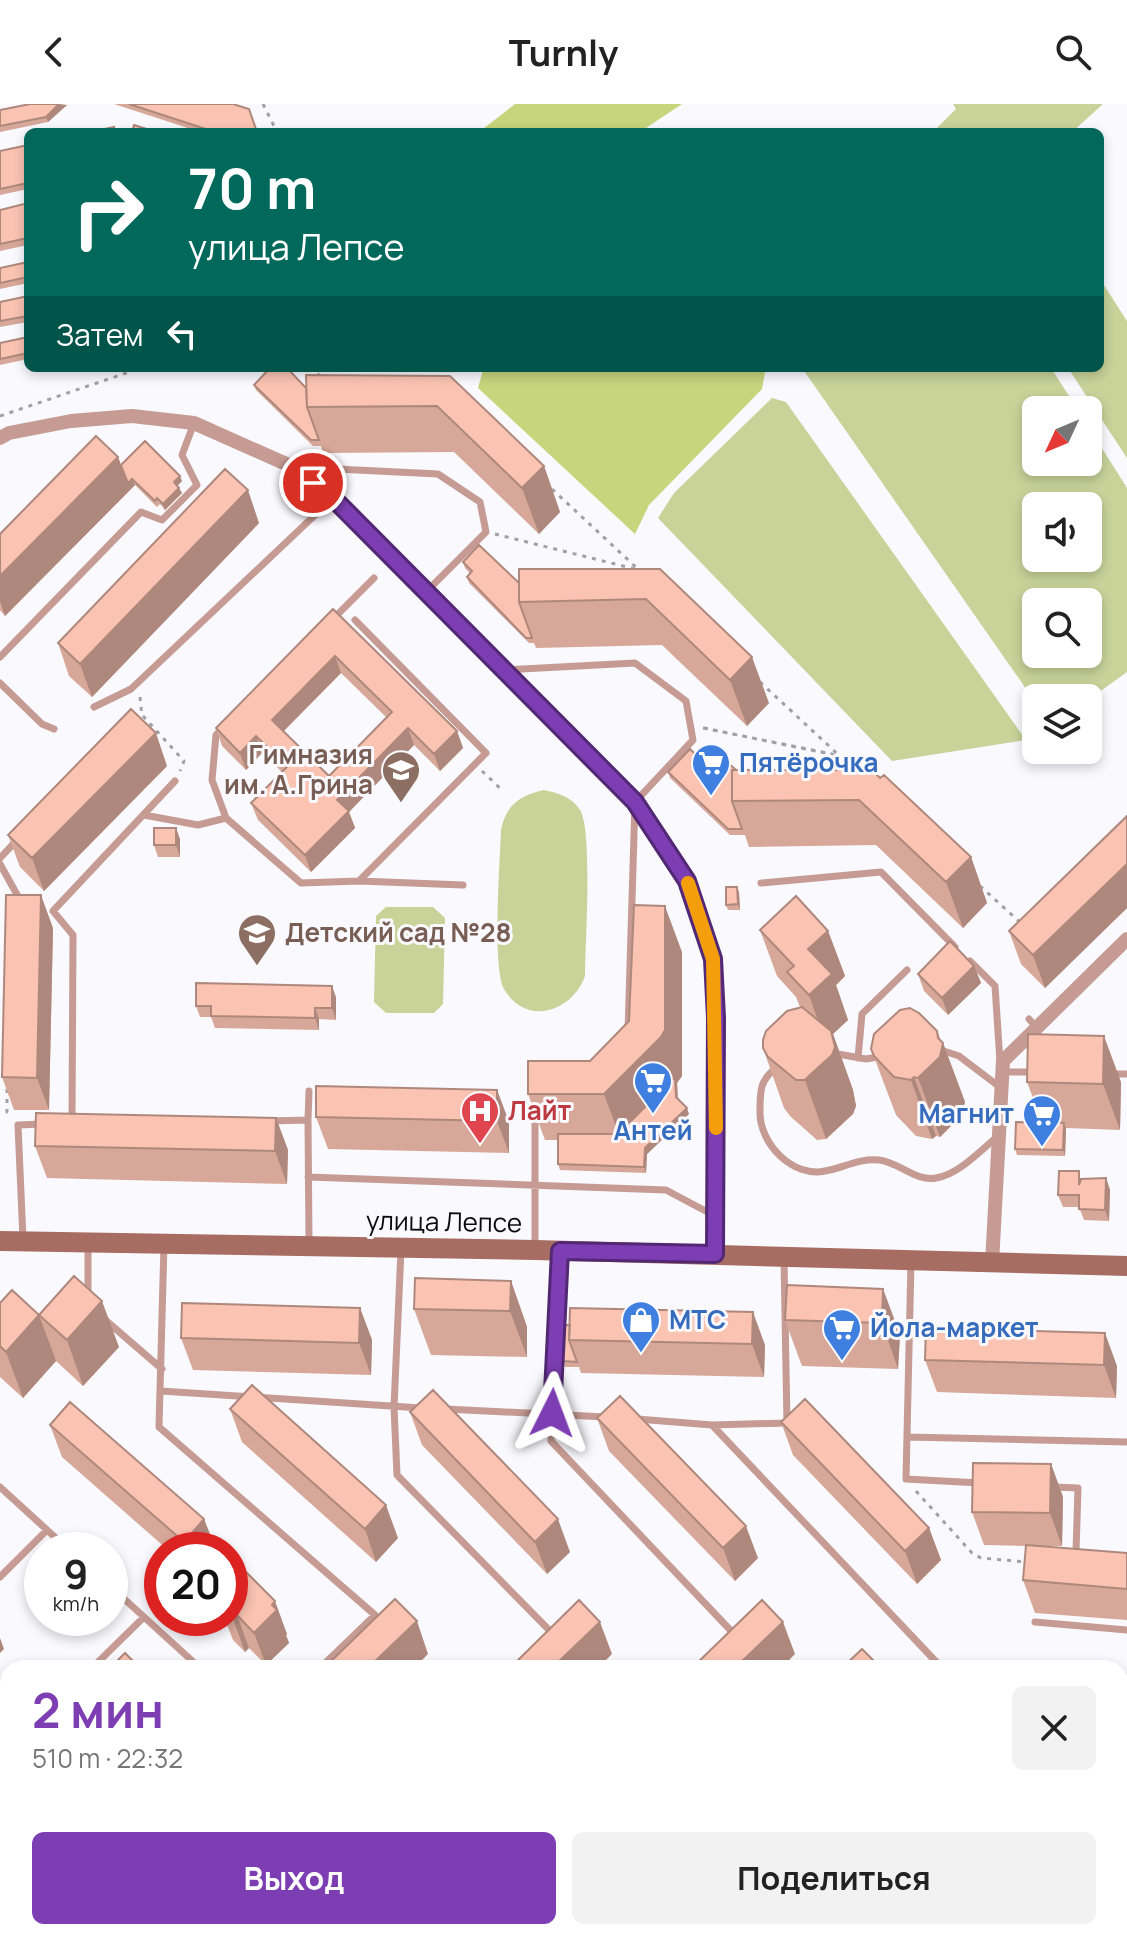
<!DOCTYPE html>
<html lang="ru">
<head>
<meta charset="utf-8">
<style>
	body { margin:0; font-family:Manrope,sans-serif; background:#f2f2f2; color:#222; height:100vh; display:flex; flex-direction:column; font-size:30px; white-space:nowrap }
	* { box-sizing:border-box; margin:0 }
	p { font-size:26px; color:#767676 }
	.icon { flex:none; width:44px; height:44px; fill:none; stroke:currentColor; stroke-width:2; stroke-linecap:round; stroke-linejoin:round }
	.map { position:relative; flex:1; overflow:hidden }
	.side { position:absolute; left:0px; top:1556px; width:1128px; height:280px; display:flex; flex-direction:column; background:#fff; border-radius:24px 24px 0 0; box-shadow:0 4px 12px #0003 }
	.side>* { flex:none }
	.top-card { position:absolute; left:24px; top:24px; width:1080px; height:244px; border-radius:12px; box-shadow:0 4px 12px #0003; background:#00695c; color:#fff; overflow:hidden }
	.needle { width:52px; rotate:226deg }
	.tools { position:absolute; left:1022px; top:292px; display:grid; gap:16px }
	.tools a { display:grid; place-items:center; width:80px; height:80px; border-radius:12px; background:#fff; box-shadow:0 4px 12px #0003; font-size:40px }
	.speed { position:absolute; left:24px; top:1428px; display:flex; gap:16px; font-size:40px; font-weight:700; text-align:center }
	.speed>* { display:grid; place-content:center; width:104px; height:104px; border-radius:50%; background:#fff; box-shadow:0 4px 12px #0003; line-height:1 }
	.speed small { font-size:20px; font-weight:400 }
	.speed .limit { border:12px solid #d22; background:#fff; color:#111 }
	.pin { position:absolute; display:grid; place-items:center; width:68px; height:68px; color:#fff; margin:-34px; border:4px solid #fff; border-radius:50%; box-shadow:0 2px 8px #0007 }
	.me { position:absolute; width:88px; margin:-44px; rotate:3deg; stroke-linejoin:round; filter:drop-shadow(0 0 6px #0008) }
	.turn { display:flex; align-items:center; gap:28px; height:168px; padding:0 32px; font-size:36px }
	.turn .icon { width:104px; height:104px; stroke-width:2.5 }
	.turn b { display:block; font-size:56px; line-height:68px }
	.then { display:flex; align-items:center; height:76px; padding:0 32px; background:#0003; gap:16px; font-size:30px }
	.round { display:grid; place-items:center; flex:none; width:84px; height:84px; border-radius:12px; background:#f2f2f2 }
	.head { display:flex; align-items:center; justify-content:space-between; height:136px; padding:0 32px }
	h1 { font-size:48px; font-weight:700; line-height:60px; color:#7e3eb3 }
	.button { display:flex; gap:16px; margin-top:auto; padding:16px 32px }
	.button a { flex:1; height:92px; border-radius:12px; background:#7e3eb3; color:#fff; font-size:32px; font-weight:700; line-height:92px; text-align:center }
	.button a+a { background:#f2f2f2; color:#222 }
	header { display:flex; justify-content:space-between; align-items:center; height:104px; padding:0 32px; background:#fff; font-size:36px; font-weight:700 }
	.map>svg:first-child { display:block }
	.green { fill:#c8d299; fill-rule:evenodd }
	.forest { fill:#c7d57d }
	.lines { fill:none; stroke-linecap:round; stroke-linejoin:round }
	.path { stroke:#a1a1a5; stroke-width:3; stroke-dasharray:4 6; stroke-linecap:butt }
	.service { stroke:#c59b93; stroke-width:7 }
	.minor { stroke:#c59b93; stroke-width:14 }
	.secondary { stroke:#a86d62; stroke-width:20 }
	.wall { fill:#d7a899; fill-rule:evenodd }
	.shaded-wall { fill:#af887d }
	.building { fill:#fac3b2; stroke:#af887d; stroke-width:2; fill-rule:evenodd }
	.route-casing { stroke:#522874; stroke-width:20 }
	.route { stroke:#7e3eb3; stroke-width:14 }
	.slow { stroke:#f59e0b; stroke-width:14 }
	.labels { text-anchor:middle; stroke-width:6; stroke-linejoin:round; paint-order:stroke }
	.education-label { font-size:26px; font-weight:bold; fill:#785e54; stroke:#f9f9fe; text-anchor:end }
	.shop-label { font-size:26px; font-weight:bold; fill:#366cbe; stroke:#f9f9fe; text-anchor:start }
	.health-label { font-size:26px; font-weight:bold; fill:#be3a42; stroke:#f9f9fe; text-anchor:start }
	.street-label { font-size:26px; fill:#0b0b0d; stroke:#f9f9fe }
</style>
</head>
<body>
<header><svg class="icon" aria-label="back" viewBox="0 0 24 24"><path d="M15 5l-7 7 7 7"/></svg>Turnly<svg class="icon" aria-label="search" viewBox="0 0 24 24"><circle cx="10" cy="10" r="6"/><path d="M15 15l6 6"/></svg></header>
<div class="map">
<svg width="1127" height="1836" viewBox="0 0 1127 1836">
	<rect width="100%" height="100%" fill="#f9f9fe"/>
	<path class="green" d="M953,0H1103L1072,28H933L956,5Z
		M1100,175L1127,217V354L1068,264H1100Z
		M802,264H1051L1078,306H1036V358H1088V322L1127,384V568L1088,596V594H1036V599ZM1088,402V454H1036V402ZM1088,498V550H1036V498Z
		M772,294L786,298L1026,636L892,657L658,414L674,389Z
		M544,686C558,689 572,693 580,706C593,727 585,841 585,872C572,908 526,923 504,885C492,864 500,756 501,726C506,701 520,691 544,686Z
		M386,803H433L445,814L443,900L434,909H386L374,898L376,812Z"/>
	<path class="forest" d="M515,0H682L640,28H479Z
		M486,264H762L765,268L762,285L649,401L635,430L478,284L483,266Z"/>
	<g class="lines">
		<path class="path" d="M263,0L277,28
			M309,264L322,273
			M0,312L135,266L236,264
			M552,385L640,467
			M495,430L635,465
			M760,578L857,668
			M140,593L142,613
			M143,612L184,657L180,667
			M703,624L837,651
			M704,624L830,650
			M482,667L503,687
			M980,782L1022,820
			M7,985V1008L10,1012
			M916,1387L972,1449L981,1454L1027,1458"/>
		<path class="service" d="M296,363L438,370L480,398L486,428L426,488
			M333,515L374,474
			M0,553L141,408L162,416L197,381L182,351L194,319
			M505,566L635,559L686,597L693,636L635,698L628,927
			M0,579L42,620L54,625
			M94,603L131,585L333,394
			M224,622L216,631L212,676L226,714L301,779L359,777L486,649L355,516
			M144,711L198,721L226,714
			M0,754L18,735
			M0,760L20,796
			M359,777L463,781
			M761,779L881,768L955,843
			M970,857L995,882L1000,958
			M1029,915L1037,924
			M938,945L959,952L1001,984
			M832,949L866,955L883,952
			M858,954L862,910L907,866
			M779,962C759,975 760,988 760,1009C760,1040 793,1074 825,1067C843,1064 859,1054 879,1056C899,1058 916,1078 936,1074C959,1070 980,1047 997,1033
			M1003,968H1037
			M1109,970H1127
			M535,1000V1144
			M308,1016L309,987
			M72,1017L73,831L53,807L175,677
			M268,1017L308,1016L309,1139
			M308,1073L666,1086L715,1112
			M23,1135L18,1021L43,1020
			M164,1140L159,1323L375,1511L320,1564
			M401,1146L394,1303L397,1371L553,1530L551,1532
			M560,1149L551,1337L735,1531
			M911,1158L906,1375L980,1379
			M88,1192V1141
			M103,1214L162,1265
			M161,1287L421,1304
			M446,1305L605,1313
			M637,1315L712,1321L942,1564
			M712,1321L787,1319L784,1156
			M908,1333L1127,1338
			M0,1383L69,1446
			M1053,1383L1078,1384L1076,1448
			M0,1473L47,1426
			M110,1482L200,1564
			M1035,1518L1127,1526
			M92,1564L144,1513
			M1120,1727L1127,1728
			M1120,1820L1127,1821
			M547,1828V1836
			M710,1828L717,1836
			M161,1836L166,1828
			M853,1836L862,1828"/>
		<path class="minor" d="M0,334L9,329L71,317L132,312L194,319L293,363L333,394L635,698L687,777L713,855L716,914L715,1150
			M992,1159L1003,957L1127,835"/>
		<path class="secondary" d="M0,1137L535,1146L1127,1162"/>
	</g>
	<path class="wall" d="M30,0L67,1L48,18L0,28V6Z
		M114,0H233L257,28H200Z
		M28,41V85L0,91V47Z
		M28,99V141L0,147V106Z
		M28,158V179L0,185V164Z
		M28,192V218L0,223V198Z
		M28,233V255L0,261V239Z
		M450,272L544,362L560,408L539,430L454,348L323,349L321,342H313L256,286L254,281L306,284Z
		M118,353L121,361L182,377L177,382L182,389L165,406L160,400L157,403L135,381L5,512L0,506V430Z
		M259,419L92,593L69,572L58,539Z
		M463,458L519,479L660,465L769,599L747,622L662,541L536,544L534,539H529L469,479L467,473L470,469L465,464Z
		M333,505L457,627L463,644L440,667L414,641L349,708L355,724L311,768L258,716L251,699L282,668L262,649L246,666L222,642L216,624ZM341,569L386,613L329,672L283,627Z
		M167,662L44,787L20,763L8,731Z
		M736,666L880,674L971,753L987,799L963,824L876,741L749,743L745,731H730L670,674L668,668L716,670Z
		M1127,712V804L1045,884L1021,860L1009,827Z
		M180,735V753H158L154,741Z
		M739,788L740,806H728L726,801Z
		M53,824L49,1006H14L2,973Z
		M760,826L828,827L845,872L836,881L848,916L833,930L853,986L856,1002L853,1010L826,1035L817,1036L790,1012L784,1004L763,944L800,903L796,893L777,872Z
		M682,848V972L677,979L678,995L689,1010L647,1050L646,1069L560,1066L558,1060V1036H545L528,990L590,957L629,917Z
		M974,862L981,879L948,911L924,887L918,870Z
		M336,893V916L319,915V926L215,924L211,913H200L196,902Z
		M940,936L943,939L965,998L961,1012L940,1033L936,1032L932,1035L916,1032L896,1011L871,945Z
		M1027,978H1121L1120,1026L1066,1024L1065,1052L1017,1051L1015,1045L1042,1018Z
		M497,986L509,1018V1049L328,1045L316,1013Z
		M276,1014L288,1046L287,1080L47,1074L35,1042Z
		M1106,1074L1110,1086L1109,1117L1084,1116L1079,1103H1063L1058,1091L1082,1075Z
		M511,1177L527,1223V1253L431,1251L414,1205Z
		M883,1185L900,1231L898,1265L802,1262L785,1216Z
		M0,1199L39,1211L119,1243L83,1282L56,1257L23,1294L0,1273Z
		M360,1204L372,1236L371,1271L193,1266L181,1234Z
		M564,1221L765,1241L764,1273L581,1269L579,1263H565L563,1257Z
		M925,1256L1117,1262L1116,1294L937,1288Z
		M230,1305L398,1434L376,1458L242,1338Z
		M410,1308L570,1448L547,1470L422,1341Z
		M597,1314L758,1454L735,1477L609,1347Z
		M781,1318L929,1424L941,1456L917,1480L793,1351Z
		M50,1321L204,1415L216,1446H168L62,1353Z
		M1051,1360L1063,1393L1062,1442H1039L1127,1449V1516L1035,1509L1023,1476L1026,1442L984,1441L972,1408Z
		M230,1463L287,1530L286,1531L289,1539L266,1561L249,1544L245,1548L233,1536L228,1523L221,1514H230Z
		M1120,1732L1127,1733V1800L1120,1799Z
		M8,1798V1828H69L61,1836H6L0,1821V1806Z
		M343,1828H390L392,1833L389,1836H346Z
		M587,1828H626L634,1836H595Z
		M638,1828H707L645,1835Z
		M800,1828H821L813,1836H808Z"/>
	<path class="shaded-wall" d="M59,0L67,1L48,18L46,13Z
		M118,353L128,380L132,375L135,381L5,512L0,497V472Z
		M544,362L560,408L539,430L522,384Z
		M180,372L182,377L176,383L174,378Z
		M179,384L182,389L165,406L163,400Z
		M248,386L259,419L92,593L80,560Z
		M335,552L341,569L278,633L272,616Z
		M752,553L769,599L747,622L730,576Z
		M408,624L414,641L349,708L355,724L311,768L305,751L337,696Z
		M457,627L463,644L440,667L434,650Z
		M156,629L167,662L44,787L32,754Z
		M256,632L262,649L246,666L240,649Z
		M176,724L180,735V753L176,741Z
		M971,753L987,799L963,824L946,778Z
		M1127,760V804L1045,884L1033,851Z
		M737,783L739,788L740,806L738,800Z
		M41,791L53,824L49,1006L37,974Z
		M665,802L682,848V972L677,979L678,999L621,1036L604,990L661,933Z
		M828,827L845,872L836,881L848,916L833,930L853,986L856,1002L853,1010L826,1035L805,976L825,937L809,891L808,845Z
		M974,862L981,879L948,911L942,894Z
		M332,882L336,893V916L332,904Z
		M315,904L319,915V926L315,914Z
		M937,927L943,942V939L965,998L961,1012L940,1033L918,974L938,934Z
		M1104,932L1121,978L1120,1026L1103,980Z
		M914,973L936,1032L932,1035L911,976Z
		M497,986L509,1018V1049L497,1017Z
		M687,1004L689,1010L647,1050L646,1069L644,1063L645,1044Z
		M276,1014L288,1046L287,1080L275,1047Z
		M1064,1019L1066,1024L1065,1052L1063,1046Z
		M1106,1074L1110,1086L1109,1117L1105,1106Z
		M511,1177L527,1223V1253L510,1207Z
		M883,1185L900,1231L898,1265L882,1219Z
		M102,1197L119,1243L83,1282L67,1236Z
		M360,1204L372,1236L371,1271L359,1239Z
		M753,1208L765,1241L764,1273L752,1240Z
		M39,1211L56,1257L23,1294L6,1248Z
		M1105,1229L1117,1262L1116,1294L1104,1261Z
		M1051,1360L1063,1393L1062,1442L1050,1409Z
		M386,1401L398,1434L376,1458L365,1425Z
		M204,1415L216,1446H187L184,1438Z
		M558,1415L570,1448L547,1470L535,1438Z
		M746,1422L758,1454L735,1477L723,1444Z
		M929,1424L941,1456L917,1480L905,1447Z
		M275,1497L287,1530L286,1531L289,1539L266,1561L254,1529L272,1501Z
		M237,1511L249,1544L245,1548L233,1515Z
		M417,1517L428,1550L414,1564H368Z
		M600,1518L612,1550L598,1564H552Z
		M783,1518L795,1550L781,1564H735Z
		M0,1534L4,1545L0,1549Z
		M8,1674V1719L0,1727V1682Z
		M24,1828H69L61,1836H20L19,1833Z
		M374,1828H390L392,1833L389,1836H366Z
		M807,1828H821L813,1836H810Z"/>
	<path class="building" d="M30,0H59L46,13L0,22V6Z
		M129,0H233L249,5L257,28H215Z
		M134,21L156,28H132Z
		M114,23L115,28H91Z
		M28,41V79L0,85V47Z
		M28,99V134L0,140V106Z
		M28,158V173L0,179V164Z
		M28,192V212L0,217V198Z
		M28,233V249L0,255V239Z
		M270,264H287L306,284L307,303L319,336H311L254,281Z
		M306,271L450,272L544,362L522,384L437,302L307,303Z
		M96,332L118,353L0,472V430Z
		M145,337L180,372L174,378L179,384L163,400L157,394L155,397L132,375L128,379L121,361Z
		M225,365L248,386L80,560L58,539Z
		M479,441L519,479V498L532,534H526L467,473L472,467L463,458Z
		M519,465H660L752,553L730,576L646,495L519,498Z
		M333,505L457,627L434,650L408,624L337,696L349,707L305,751L251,699L287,663L256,632L240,649L216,624ZM335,552L392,608L329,672L272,616Z
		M131,605L156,629L32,754L8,731Z
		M690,645L716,670L727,658L736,666H732V697L742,725H728L668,668Z
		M732,666H872L880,674L884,671L971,753L946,778L859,696L732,697Z
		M1127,712V760L1033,851L1009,827Z
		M154,724H176V741H154Z
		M726,783H737L738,800L726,801Z
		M6,791H41L37,974L2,973Z
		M796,792L828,827L808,845L832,870L809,891L787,868L794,862L760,826Z
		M634,801L665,802V926L661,933L604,990H528V957H590L629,917Z
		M950,837L974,862L942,894L918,870Z
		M196,879L332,882V904H315V914L211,912V902H196Z
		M802,903L831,927L835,943L832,951L810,971L805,976H796L768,953L763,944V936L766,927L787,907Z
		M910,904L919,909L937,927L938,934L943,939L940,953L918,974L914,973L911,976L894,973L874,952L871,945L874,930L900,906Z
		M1028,930L1104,932L1103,980L1027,978Z
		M675,973L676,993L687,1004L645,1044L644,1063L558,1060V1030H618Z
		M316,982L497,986V1017L316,1013Z
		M36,1009L276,1014L275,1047L35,1042Z
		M1016,1018L1064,1019L1063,1046L1015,1045Z
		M1059,1067H1079V1081L1081,1075L1106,1074L1105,1106L1079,1105V1091H1058Z
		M74,1172L102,1197L67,1236L39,1211Z
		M415,1174L511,1177L510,1207L414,1205Z
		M787,1181L883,1185L882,1219L785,1216Z
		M12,1186L39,1211L6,1248L0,1242V1199Z
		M182,1199L360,1204L359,1239L181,1234Z
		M570,1204L753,1208L752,1240L569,1236Z
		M564,1221H570L569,1236L577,1258L563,1257Z
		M926,1224L1105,1229L1104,1261L925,1256Z
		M252,1281L386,1401L365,1425L230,1305Z
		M433,1286L558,1415L535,1438L410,1308Z
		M620,1292L746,1422L723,1444L597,1314Z
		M805,1295L929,1424L905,1447L781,1318Z
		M70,1298L204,1415L184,1438L50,1321Z
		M973,1359L1051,1360L1050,1409L972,1408Z
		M1026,1441L1127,1449V1485L1023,1476Z
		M232,1461L238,1466L241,1463L275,1497L272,1501L277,1506L254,1529L237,1511L233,1515L230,1512V1463Z
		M395,1495L417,1517L368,1564H324Z
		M579,1496L600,1518L552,1564H510Z
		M762,1496L783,1518L735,1564H692Z
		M862,1545L881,1564H842Z
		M125,1549L140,1564H110Z
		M8,1632V1674L0,1682V1640Z
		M1120,1732L1127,1733V1768L1120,1767Z
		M8,1798V1822L0,1814V1806Z
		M14,1828H24L19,1833Z
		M253,1828H273L281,1836H245Z
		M297,1828H317L325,1836H289Z
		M349,1828H374L366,1836H350L353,1833Z
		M601,1828H626L634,1836H606L608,1835Z
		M651,1828H707L713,1834L711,1836H643Z"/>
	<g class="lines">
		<defs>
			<path id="route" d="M313,379L333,394L635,698L687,777L713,855L716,914L715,1150L560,1147L552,1309"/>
		</defs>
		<use href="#route" class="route-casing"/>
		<use href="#route" class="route"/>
		<path class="slow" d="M688,779L713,855L716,1024"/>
	</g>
	<defs>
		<symbol id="supermarket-pin" viewBox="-11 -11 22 30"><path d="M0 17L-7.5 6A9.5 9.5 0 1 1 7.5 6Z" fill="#3f7fe0" stroke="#f9f9fe"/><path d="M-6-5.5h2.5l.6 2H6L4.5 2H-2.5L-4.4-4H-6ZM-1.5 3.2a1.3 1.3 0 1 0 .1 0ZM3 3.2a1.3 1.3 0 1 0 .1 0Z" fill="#fff"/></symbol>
		<symbol id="school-pin" viewBox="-11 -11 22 30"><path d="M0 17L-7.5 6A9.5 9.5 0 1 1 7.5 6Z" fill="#8d6e63" stroke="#f9f9fe"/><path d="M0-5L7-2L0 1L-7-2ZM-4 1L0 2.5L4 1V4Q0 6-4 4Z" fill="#fff"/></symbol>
		<symbol id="hospital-pin" viewBox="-11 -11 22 30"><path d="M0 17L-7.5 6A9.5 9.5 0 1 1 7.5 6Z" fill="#e0444e" stroke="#f9f9fe"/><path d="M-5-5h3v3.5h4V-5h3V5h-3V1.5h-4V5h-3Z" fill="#fff"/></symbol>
		<symbol id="shop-pin" viewBox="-11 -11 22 30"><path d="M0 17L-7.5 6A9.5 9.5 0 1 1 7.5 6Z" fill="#3f7fe0" stroke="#f9f9fe"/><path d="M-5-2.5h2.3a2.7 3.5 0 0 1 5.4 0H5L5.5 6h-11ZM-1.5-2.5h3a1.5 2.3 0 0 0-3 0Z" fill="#fff"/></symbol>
	</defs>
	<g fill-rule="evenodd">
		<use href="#supermarket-pin" x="689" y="637" width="44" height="60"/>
		<use href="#school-pin" x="379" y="644" width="44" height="60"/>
		<use href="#school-pin" x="235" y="807" width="44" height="60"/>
		<use href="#supermarket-pin" x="631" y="955" width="44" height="60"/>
		<use href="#hospital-pin" x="458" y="985" width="44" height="60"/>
		<use href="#supermarket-pin" x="1020" y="988" width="44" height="60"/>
		<use href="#shop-pin" x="619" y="1194" width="44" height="60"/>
		<use href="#supermarket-pin" x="820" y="1202" width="44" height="60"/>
	</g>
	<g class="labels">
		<g class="education-label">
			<text x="373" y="660">Гимназия<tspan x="373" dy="30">им. А.Грина</tspan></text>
			<text x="285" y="838" text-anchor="start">Детский сад №28</text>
		</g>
		<g class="shop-label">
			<text x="739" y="668">Пятёрочка</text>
			<text x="1014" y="1019" text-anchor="end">Магнит</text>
			<text x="653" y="1036" text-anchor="middle">Антей</text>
			<text x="669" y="1225">МТС</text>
			<text x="870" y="1233">Йола-маркет</text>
		</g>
		<g class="health-label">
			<text x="508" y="1016">Лайт</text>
		</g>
		<g class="street-label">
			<text transform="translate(444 1118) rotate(1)" y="9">улица Лепсе</text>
		</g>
	</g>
</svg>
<div class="tools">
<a><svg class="needle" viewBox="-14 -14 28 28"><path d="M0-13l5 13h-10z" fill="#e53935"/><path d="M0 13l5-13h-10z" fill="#767676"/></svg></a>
<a><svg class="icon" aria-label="sound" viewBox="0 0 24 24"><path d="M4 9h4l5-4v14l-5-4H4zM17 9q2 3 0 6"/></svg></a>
<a><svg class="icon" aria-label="search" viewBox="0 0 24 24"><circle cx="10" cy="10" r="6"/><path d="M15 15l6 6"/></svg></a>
<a><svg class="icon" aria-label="layers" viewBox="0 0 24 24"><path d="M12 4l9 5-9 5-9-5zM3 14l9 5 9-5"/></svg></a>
</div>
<div class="speed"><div>9<small>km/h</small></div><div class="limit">20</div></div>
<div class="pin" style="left:313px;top:379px;background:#d93025"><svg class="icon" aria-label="arrive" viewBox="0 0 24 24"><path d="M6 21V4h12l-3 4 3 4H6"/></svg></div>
<svg class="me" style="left:552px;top:1309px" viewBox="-20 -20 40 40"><path d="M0-17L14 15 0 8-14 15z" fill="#7e3eb3" stroke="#fff" stroke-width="4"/></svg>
<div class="top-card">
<div class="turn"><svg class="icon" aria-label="right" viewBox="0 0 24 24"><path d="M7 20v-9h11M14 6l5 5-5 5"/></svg><div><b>70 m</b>улица Лепсе</div></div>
<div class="then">Затем<svg class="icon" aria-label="left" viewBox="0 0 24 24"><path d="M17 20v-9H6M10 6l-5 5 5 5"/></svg></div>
</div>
<section class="side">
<div class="head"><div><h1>2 мин</h1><p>510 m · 22:32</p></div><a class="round"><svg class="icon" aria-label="close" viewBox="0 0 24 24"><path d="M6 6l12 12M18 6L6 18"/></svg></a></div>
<div class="button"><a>Выход</a><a>Поделиться</a></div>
</section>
</div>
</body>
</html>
